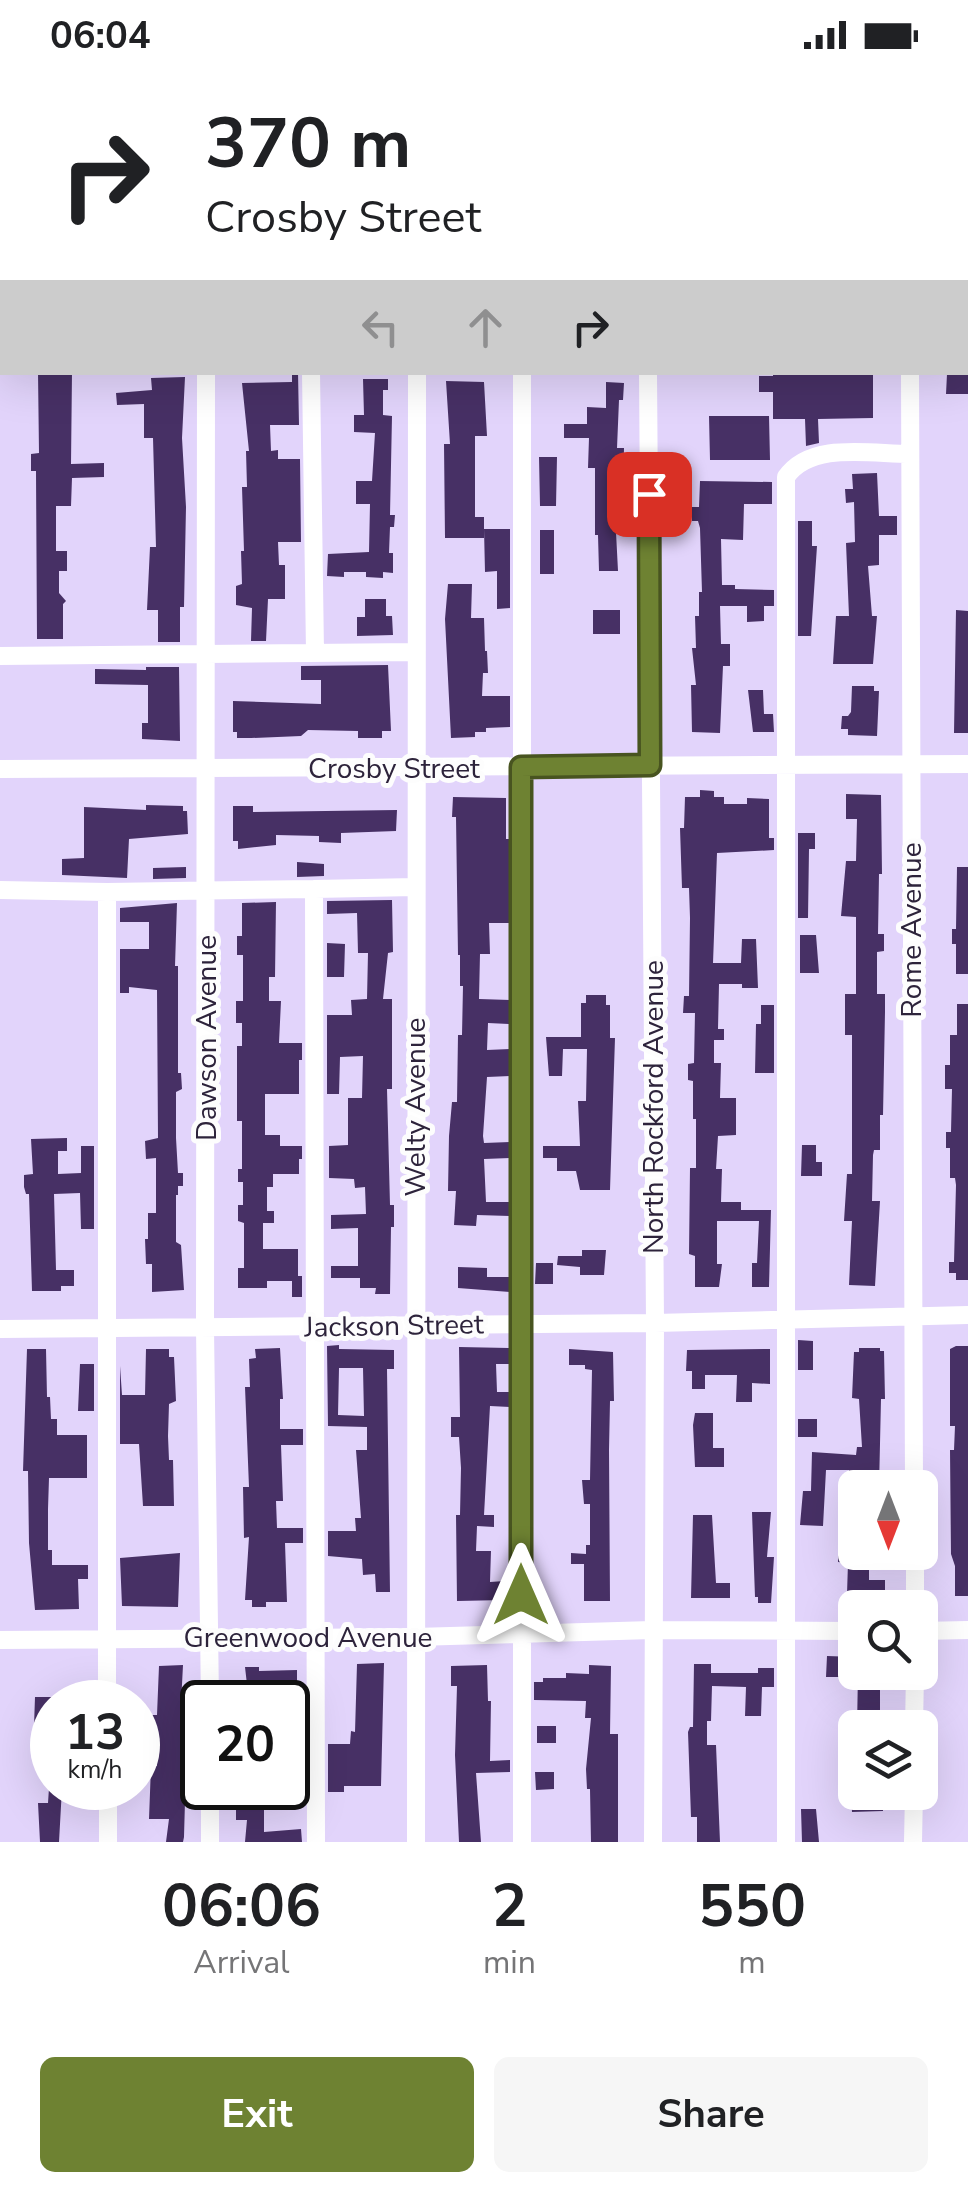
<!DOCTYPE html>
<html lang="en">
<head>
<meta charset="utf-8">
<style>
	body { margin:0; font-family:"Nunito Sans",sans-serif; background:#f6f6f6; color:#202124; height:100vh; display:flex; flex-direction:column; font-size:38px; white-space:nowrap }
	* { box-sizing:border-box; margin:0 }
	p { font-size:32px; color:#757577 }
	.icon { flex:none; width:55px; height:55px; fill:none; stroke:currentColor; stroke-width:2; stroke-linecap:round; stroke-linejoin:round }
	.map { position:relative; height:1772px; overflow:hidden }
	.sheet { display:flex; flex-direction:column; background:#fff; flex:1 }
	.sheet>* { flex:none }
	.top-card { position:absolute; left:0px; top:0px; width:970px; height:305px; box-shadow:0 10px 40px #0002; background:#fff; color:#202124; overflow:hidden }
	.needle { width:65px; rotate:180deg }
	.controls { position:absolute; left:838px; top:1400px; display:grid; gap:20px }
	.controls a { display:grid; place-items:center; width:100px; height:100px; border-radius:15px; background:#fff; box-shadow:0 10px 40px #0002; font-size:50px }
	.speed { position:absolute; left:30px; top:1610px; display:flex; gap:20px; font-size:50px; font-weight:700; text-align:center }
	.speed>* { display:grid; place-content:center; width:130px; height:130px; border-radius:50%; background:#fff; box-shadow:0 10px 40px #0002; line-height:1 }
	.speed small { font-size:25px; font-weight:400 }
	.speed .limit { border:5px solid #111; border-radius:15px; background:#fff; color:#111 }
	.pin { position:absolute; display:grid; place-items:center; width:85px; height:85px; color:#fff; margin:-42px; border-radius:20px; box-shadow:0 5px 15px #0006 }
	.me { position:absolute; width:110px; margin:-55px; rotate:0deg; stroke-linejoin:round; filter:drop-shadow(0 0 8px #0008) }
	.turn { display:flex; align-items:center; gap:35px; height:210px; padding:0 40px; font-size:45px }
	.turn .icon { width:130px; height:130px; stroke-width:2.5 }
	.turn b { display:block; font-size:70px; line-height:85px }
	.lanes { display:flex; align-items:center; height:95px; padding:0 40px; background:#0003; justify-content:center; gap:50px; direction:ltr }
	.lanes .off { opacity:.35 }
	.eta { display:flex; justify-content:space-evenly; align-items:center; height:170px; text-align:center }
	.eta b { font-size:60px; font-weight:700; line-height:70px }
	.cta { display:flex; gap:20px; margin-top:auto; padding:20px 40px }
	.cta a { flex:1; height:115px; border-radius:15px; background:#6e8232; color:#fff; font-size:40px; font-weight:700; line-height:115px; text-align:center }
	.cta a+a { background:#f6f6f6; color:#202124 }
	.status { display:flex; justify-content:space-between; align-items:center; height:70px; padding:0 50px; background:#fff; direction:ltr }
	.status svg { height:28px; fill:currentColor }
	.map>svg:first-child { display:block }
	.building { fill:#473065; fill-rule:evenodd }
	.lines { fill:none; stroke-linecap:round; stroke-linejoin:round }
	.minor { stroke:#fff; stroke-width:18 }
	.major { stroke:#fdcad7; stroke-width:22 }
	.route-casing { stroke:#485420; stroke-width:25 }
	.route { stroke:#6e8232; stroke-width:18 }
	.labels { text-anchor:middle; stroke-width:10; stroke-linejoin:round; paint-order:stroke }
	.street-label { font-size:28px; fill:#2d233b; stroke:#fdfdfd }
</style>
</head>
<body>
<div class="status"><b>06:04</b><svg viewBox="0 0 49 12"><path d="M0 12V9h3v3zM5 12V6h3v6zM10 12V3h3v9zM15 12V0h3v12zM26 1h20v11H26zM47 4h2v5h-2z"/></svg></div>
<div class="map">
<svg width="968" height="1772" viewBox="0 0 968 1772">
	<rect width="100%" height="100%" fill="#e2d4fb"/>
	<path class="building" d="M38,302H72L71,394L104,393V407L72,408L71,436H56V481H67V501H59V523L66,531L63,534V569H37L36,401H31V384L39,383Z
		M292,302H298L299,355H270L271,381L278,380V389H300L301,472H278L279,495H285V529H268L266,571H251L252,538L236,535V516L242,514L241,481H244L242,417H247L246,381H249L242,313L292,312Z
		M773,302H873V348L818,349L819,373L806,376L805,349H773V322H759V306H773Z
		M947,304L968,305V324H946Z
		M185,307L182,368L186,437L184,537H180V572H158V540H147L150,477H156L153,368H144V334L117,335L116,323L152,320L151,308Z
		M363,309H388V320H383V345L392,346L390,445H395L394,457H390L389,483H393V503L383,502V508L366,507V502H344V507L327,506L328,484L369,482L370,434H356V411H372L375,363L354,362V345H364Z
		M446,311L484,312L487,366H475V447H484V468H445L444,374H450Z
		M606,312L624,313L623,330H619L617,378H624L623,422L614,423L618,501H599L598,465H595V398H588L589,368H564V354H587V337L606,338Z
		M709,346H769L770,390H710Z
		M539,387H557L556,436H540Z
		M877,403L879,446H897V465H879V495L868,496L872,546H877L873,594H833L836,546H849L846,473L855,472L854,432L846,433L845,419H853L852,404Z
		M700,411L772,412V434H744L743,470L721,469L722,515H735V519L774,520V536H764V551L747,552V536H720L721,574H730V596H723L720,663L692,662L691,615H696L692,578H696L695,546H699V522H702L700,458L698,451H692V437H699Z
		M798,451H812V476H817L811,566H798Z
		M484,459H510V538L497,539V501L485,502Z
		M540,460H554V504H540Z
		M448,514H472L471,548H484L485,581H487L488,603H483L482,626H510V657L486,658V662H475V667L451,668L445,549Z
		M365,529H386V546H392L393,565L357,566V547H365Z
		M593,540H620V564H593Z
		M956,540L968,541V663H954Z
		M388,595L391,661H382V668H358V661L308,660L301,666L251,668H237V662H233V631L321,634V610H301V596Z
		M146,597H179L180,671L142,669V653H148V615L95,614V599L146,600Z
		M852,616H874V621H879L877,666L848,665V659H841L842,646H848L851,642Z
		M748,620H763L764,644H773L774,662H753Z
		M700,720L714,721V727H724V734H747V728L769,729V768H774V780L717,783L713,893H741L742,869H756L758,918H742V914H719L718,959H724V970H714V993H721L720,1028H736V1065L718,1066L716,1099H722L721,1132H741V1140H771L769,1217H752V1193H757L759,1151H717V1194H722L719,1217H695V1186L689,1184L690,1098H696V1049H693V1011L688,1010V994L694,993L695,943H683L684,926H689L690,848L689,818H682L680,758H684L685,727H700Z
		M846,724L881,725L882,804H879L878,864H884V881L877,882V924H885V942L883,1045H880V1080H874L873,1085L872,1131H880L875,1216L849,1215L852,1151H844L847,1104H852V965H845V924H856V847L841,846L846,791H856L857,749H846Z
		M453,727L506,728V769H510V853H489L490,884H480L479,929L510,930L509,954L488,953L487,980L510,979V1006L487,1007L483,1066L484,1073L510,1072V1088L484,1089L486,1132H510V1146L477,1145L476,1156L454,1155L456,1121H448L449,1066L452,1032H457L458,965H462L463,916H460V885H458L456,747H452Z
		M146,735L183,736V741H187L188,764L129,769L127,808L62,805V789L84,788V737L146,740Z
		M233,736H253V742L397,740L396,761L341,763V773L319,772V766L276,765V775L238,779V771H233Z
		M798,763H815V779H809L808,848H798Z
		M297,792L324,794V806L297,807Z
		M186,797V808L153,809V798Z
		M957,797H968V904H956V874H952V859H956Z
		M392,830L393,882L388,883L383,929H392V1019H387L390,1135H394V1157H391L390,1224H375L376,1218H360V1208H331V1196H358V1158L331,1159V1145L366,1144L365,1117L355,1118L354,1109L329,1108V1076L348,1075V1028H362L363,986L340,987L339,1024H327V945H352L351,930L367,929L368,883H358L357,843L327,844V831Z
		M276,832L275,907H269V931H281L279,973H302V990H299V1024H265V1065H280V1076H302V1089H299V1104H273V1117H267V1141H274V1153H263V1179H298V1206H302V1227H292V1211H267V1218H238V1198H244V1153L238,1151V1135H243V1112H238V1099H242V1051H237V976H242V953H236V931H243V885H237V866H242V833Z
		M177,833L175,896H178V1003H181L182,1019L176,1022V1068L178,1103H183V1116H178V1125H176V1172L181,1175L184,1220L152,1222V1194H146L145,1169H148V1143H156V1088L146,1089L145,1071L158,1068L157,920L129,917V923H120V879H149V852H120V838Z
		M800,865H816L819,903H800Z
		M327,873L345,874L344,907H327Z
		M586,925H606V935H610V968H615L610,1120H580L576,1101H557V1088H543V1076H580L578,1031H586L587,979H563L562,1006H549L546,967H581V933H586Z
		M957,934H968V1210H956V1203H949V1192H954L956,1115L955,1108H950V1078H946V1062H951L952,1019H945V995H950V965H957Z
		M761,935H774V1003H755L756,954H761Z
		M67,1068V1081H58V1104L81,1103V1076H94V1159H81L80,1123L54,1124L56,1200H74V1216H61V1221H32L29,1124H26L24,1117V1105L33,1104L31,1069Z
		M802,1075H816V1092H822V1106H801Z
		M582,1180H606L604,1205H580V1197L557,1195L558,1186H582Z
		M536,1193H553V1214H535Z
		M458,1197L487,1198V1207H510V1222L458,1218Z
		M798,1270L813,1271V1300H798Z
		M339,1275V1279L394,1280V1299H387L390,1522H376L375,1504L363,1505L362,1489L328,1486V1461H356L355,1448H361L356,1380H367V1357L328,1356L327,1276ZM339,1298H363L364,1346L338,1345Z
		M956,1276H968V1526H955V1496L951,1484L950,1380H954L955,1356H950V1279Z
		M459,1277L509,1278V1294H496L497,1322H510V1337L490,1336L484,1445H494V1457L477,1456L476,1481H491L490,1512L505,1511V1530L457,1531L456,1445H460L461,1398L459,1367H451V1347H460Z
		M280,1278L283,1329H280V1359H303V1375H281L283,1431H276L277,1458H303V1473H285L287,1532H266V1537H252V1530H245L249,1467L244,1468L243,1417H249L245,1317H250L249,1289L256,1288L255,1279Z
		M859,1278H880V1281H884L885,1329H881L879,1418H849V1400H826L823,1456L800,1455L803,1421H811L812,1382L856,1385L857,1377H862L859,1329L852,1328L854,1282H859Z
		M27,1279H46L47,1327H50L51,1349H57V1365H87V1408H49L48,1439V1480H52V1495H88V1509H78L79,1539L35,1540L29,1473L28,1401H23Z
		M146,1279H169V1287H174L176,1331L169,1334L168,1366L169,1390H173L174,1436H143L139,1374H120V1296L122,1325H145Z
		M569,1279L613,1282L614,1331H610L609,1380L610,1531H584V1494H571V1483L586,1484V1475H590V1434H584L582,1410H590L592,1300L585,1299V1295H569Z
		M770,1279V1314L752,1313V1332H736L737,1305H705V1319H692V1301H686L687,1280Z
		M80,1294H94V1341H78Z
		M695,1343H713V1378H724V1397H695L693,1355Z
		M798,1349H817V1367H798Z
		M752,1442H771L767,1487H774L771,1533H758V1527H755Z
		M693,1445H712L716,1513H730V1528H691Z
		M838,1475H855V1482H869V1510H885V1524H847L848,1493L838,1492Z
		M180,1483L178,1537L122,1536L120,1488Z
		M827,1586L855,1587V1607H826Z
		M384,1593L381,1716H344V1722H328V1674H350L351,1661L355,1662L357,1594Z
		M694,1594H711V1603H758V1598H774V1617H762L761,1646H745L746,1617L712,1616L711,1651H707V1675H716L720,1772H697V1747H691L688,1662L690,1657H693Z
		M183,1595L180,1653L181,1696H186L184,1767L183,1772H166L169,1749H149L151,1696H157L156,1669L138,1670V1645H157L159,1596Z
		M487,1595L488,1631H491L490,1691L510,1690V1702L476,1703L481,1772H459L455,1685L457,1616H451V1596Z
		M589,1595L611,1596L610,1664H618V1772H591L590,1719H587L586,1699L591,1648H585L586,1631L534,1630V1612H543V1608H566V1603L589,1604Z
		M245,1597H259V1601L297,1600V1614L278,1613V1617H267L266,1632H249Z
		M858,1602H880V1658H857Z
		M35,1627H52V1691L37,1690L39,1656H34Z
		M537,1656H556V1673H537Z
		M535,1702H554V1719L536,1720Z
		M49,1718H62L59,1772H40L38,1733H48Z
		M248,1718H264V1762L301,1759L302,1772H245L247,1750H236V1734H249Z
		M882,1724L883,1741L852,1742L851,1725Z
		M801,1739H816L819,1772H802Z"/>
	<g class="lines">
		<path class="minor" d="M170,0V2
			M518,0V2
			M62,2V0
			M267,2V0
			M719,2H892
			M0,269H2
			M206,302L205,1258L210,1632
			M311,302L315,582
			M648,302L655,1253L653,1772
			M910,302L914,1418
			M0,586L416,582
			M0,699L968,694
			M0,820L107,822V1632
			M107,822L314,819
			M0,1259L655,1253L968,1245
			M915,1482V1538
			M920,1561L968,1560
			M0,1570L416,1567L652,1560L855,1561
			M914,1658L915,1602
			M108,1718V1772
			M210,1718V1772
			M316,1772L314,819L415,817
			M416,1772L417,302
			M522,1772V302
			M786,1772V407C811,371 871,384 910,384
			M913,1772L914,1722"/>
		<path class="major" d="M0,137H2"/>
	</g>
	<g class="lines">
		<defs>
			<path id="route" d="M521,1525V697L650,695L649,424"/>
		</defs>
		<use href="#route" class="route-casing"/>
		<use href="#route" class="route"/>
	</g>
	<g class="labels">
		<g class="street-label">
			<text x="394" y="708">Crosby Street</text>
			<text transform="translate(911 860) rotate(-90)" y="10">Rome Avenue</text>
			<text transform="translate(206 968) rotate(-90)" y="10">Dawson Avenue</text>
			<text transform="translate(415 1037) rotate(-90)" y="10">Welty Avenue</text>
			<text transform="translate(653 1037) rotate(-90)" y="10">North Rockford Avenue</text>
			<text transform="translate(394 1255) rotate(-1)" y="10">Jackson Street</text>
			<text x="308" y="1577">Greenwood Avenue</text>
		</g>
	</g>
</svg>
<div class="controls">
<a><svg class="needle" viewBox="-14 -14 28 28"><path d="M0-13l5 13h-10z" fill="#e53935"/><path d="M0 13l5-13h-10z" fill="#757577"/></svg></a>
<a><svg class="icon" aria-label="search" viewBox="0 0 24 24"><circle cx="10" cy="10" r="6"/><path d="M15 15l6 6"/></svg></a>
<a><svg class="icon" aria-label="layers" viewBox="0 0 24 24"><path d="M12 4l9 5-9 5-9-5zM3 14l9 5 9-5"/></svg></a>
</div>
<div class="speed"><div>13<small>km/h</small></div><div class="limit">20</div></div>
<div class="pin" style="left:649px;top:424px;background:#d93025"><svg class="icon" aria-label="arrive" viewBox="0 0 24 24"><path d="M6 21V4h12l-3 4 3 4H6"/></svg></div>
<svg class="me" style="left:521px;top:1525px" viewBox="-20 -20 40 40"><path d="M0-17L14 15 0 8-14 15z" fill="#6e8232" stroke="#fff" stroke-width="4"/></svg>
<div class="top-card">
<div class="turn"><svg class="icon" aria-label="right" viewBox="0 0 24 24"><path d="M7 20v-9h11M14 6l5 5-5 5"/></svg><div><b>370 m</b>Crosby Street</div></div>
<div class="lanes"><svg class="icon off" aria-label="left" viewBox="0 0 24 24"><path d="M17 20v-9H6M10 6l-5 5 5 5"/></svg><svg class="icon off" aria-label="ahead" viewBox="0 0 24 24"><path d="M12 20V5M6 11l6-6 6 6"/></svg><svg class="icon" aria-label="right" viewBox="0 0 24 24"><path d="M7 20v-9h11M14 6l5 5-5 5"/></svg></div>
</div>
</div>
<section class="sheet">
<div class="eta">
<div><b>06:06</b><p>Arrival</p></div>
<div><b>2</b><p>min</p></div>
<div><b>550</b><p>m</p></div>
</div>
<div class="cta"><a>Exit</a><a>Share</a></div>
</section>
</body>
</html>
